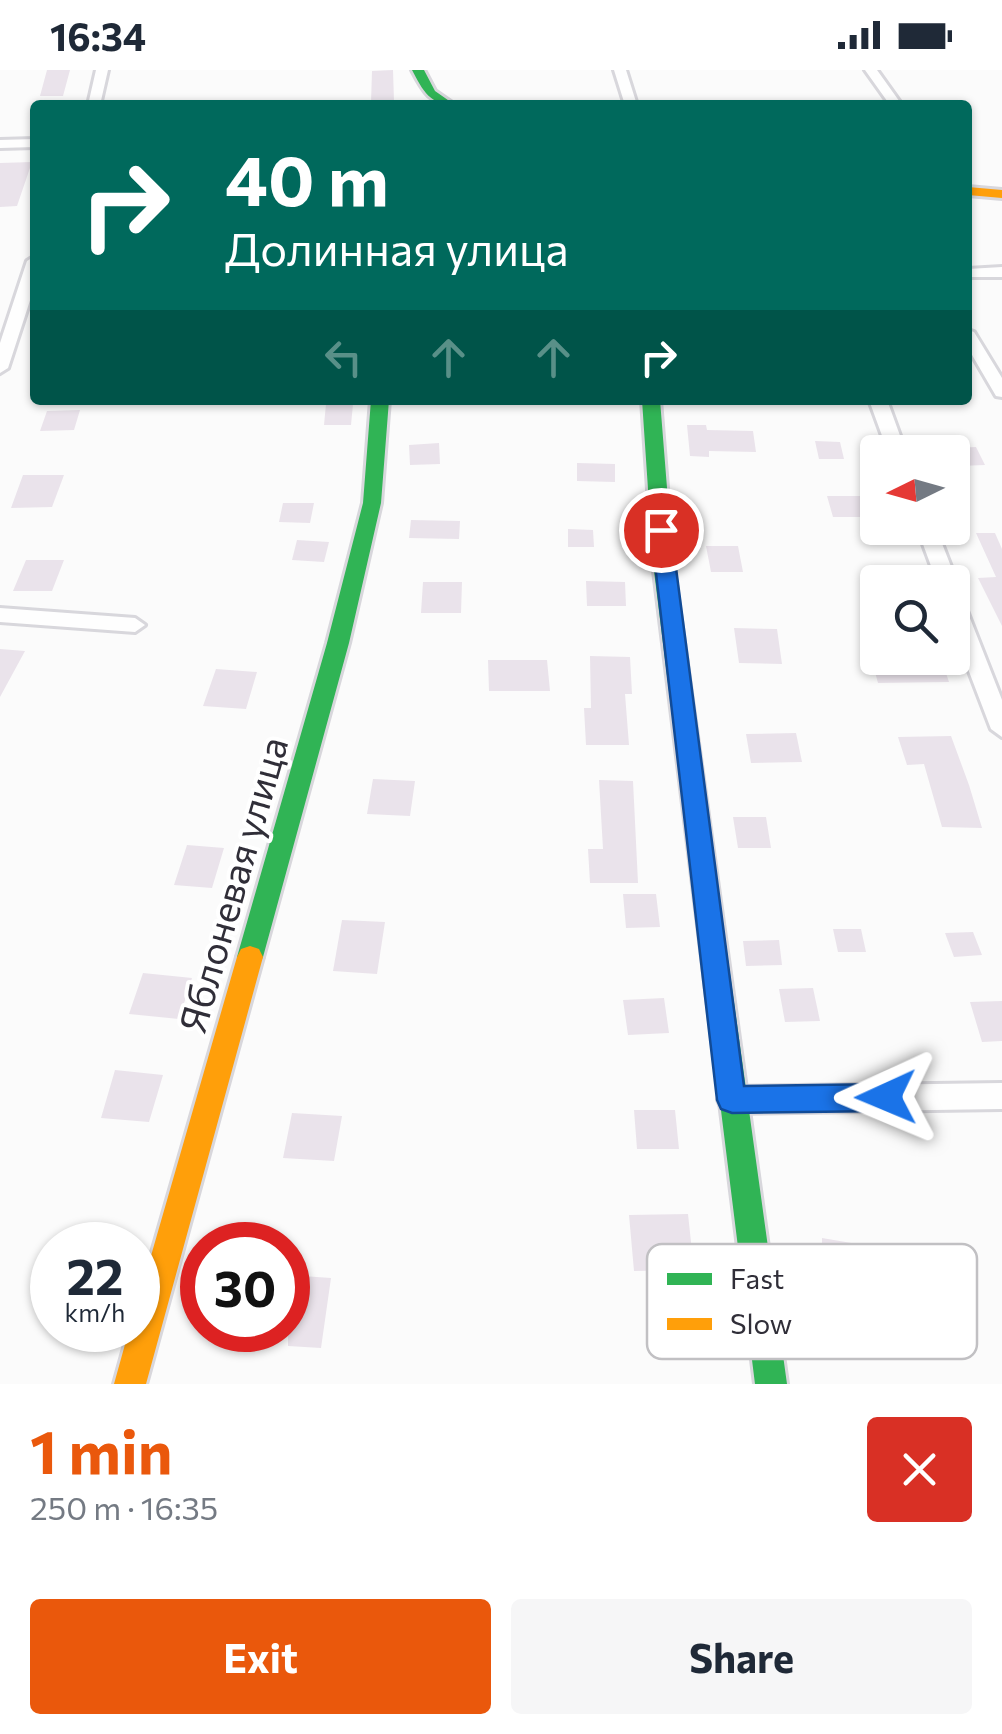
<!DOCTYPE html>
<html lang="en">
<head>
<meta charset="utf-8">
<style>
	body { margin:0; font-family:Commissioner,sans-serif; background:#f6f6f7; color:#1f2937; height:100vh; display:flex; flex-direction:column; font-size:38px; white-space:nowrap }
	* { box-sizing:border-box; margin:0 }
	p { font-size:32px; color:#747a83 }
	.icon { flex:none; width:55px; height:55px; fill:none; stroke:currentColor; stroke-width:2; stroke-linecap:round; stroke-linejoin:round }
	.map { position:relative; height:1314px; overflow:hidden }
	.panel { display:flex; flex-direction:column; background:#fff; flex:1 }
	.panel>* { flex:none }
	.banner { position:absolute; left:30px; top:30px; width:942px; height:305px; border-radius:10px; box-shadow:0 2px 8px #0004; background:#00695c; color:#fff; overflow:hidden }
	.needle { width:65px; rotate:265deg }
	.buttons { position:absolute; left:860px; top:365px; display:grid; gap:20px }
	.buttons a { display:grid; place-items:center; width:110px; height:110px; border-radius:10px; background:#fff; box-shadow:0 2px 8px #0004; font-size:50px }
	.speed { position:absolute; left:30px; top:1152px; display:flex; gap:20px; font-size:50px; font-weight:700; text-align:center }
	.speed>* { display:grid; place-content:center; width:130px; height:130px; border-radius:50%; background:#fff; box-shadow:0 2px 8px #0004; line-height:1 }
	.speed small { font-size:25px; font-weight:400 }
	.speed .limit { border:15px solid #d22; background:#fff; color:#111 }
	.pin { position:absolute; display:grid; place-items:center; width:85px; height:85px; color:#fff; margin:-42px; border:5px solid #fff; border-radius:50%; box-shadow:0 2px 10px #0007 }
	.me { position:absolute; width:110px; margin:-55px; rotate:269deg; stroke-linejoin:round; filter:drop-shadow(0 0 8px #0008) }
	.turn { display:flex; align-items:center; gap:35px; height:210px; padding:0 30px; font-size:45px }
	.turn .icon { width:130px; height:130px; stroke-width:2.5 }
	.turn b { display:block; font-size:70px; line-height:85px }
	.lanes { display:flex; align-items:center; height:95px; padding:0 30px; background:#0003; justify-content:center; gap:50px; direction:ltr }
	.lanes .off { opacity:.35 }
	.round { display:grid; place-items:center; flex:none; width:105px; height:105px; border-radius:10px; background:#f6f6f7 }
	.head { display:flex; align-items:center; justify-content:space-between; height:170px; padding:0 30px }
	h1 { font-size:60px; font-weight:700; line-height:75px; color:#ea580c }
	.button { display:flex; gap:20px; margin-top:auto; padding:20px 30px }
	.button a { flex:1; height:115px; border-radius:10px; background:#ea580c; color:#fff; font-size:40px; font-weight:700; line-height:115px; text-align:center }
	.button a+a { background:#f6f6f7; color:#1f2937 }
	.status { display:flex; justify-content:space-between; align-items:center; height:70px; padding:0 50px; background:#fff; direction:ltr }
	.status svg { height:28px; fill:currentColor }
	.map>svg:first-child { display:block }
	.building { fill:#eae3eb }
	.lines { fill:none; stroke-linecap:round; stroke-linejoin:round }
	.street-casing { stroke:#d8d7dc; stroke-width:6 }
	.fast-casing { stroke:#d8d7dc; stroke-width:6 }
	.slow-casing { stroke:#d8d7dc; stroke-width:6 }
	.street { fill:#fefefe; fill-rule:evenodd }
	.fast { fill:#30b455; fill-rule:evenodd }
	.slow { fill:#ff9f0a; fill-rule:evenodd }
	.route { fill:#1a73e8; stroke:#114b97; stroke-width:2.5 }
	.labels { text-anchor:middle; stroke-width:8; stroke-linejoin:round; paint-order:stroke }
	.street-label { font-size:38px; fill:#302e38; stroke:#fff }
	.key { fill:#fff; stroke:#c1c0c3; stroke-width:2.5 }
	.key-label { font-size:28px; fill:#302e38 }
</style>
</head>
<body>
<div class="status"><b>16:34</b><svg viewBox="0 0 49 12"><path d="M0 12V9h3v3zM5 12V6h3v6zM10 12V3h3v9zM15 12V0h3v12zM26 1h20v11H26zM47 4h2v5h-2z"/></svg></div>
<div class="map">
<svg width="1002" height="1314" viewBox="0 0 1002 1314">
	<rect width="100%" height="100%" fill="#fbfbfb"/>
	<path class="building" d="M47,0H70L63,26H40Z
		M393,0L394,31L371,33L372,1Z
		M32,92L17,136L0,137V93Z
		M326,334H353L351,355H324Z
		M80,340L74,360L40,361L47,341Z
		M687,355H706L707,360L753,361L756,382L709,381V387L690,386Z
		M815,371L840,372L844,389H819Z
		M439,373L440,394L410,395L409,375Z
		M976,377L985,395L959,396L951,378Z
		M577,393L615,394V412L577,411Z
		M23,405H64L52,437L11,438Z
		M827,426H863L870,447H833Z
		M283,433H314L310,453L279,452Z
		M411,450L460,451L459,469L409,468Z
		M568,459L593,460L594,477H568Z
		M976,463H995L1002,479V556L978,508L996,507Z
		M297,470L329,472L324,492L292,490Z
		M706,476H738L743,502H711Z
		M26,490H64L52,521H13Z
		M586,511L625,512L626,536H587Z
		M423,512H462L461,543H421Z
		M734,558L777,559L782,594L739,593Z
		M0,579L25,581L0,627Z
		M590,586L630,587L632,624H625L629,675H586L584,638H591Z
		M871,588H941L949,612L878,613Z
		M488,590H547L550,621H489Z
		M216,599L257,602L246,639L203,636Z
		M796,663L802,692L751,693L746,664Z
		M951,666L969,715L982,758L942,757L924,694L907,695L898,667Z
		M373,709L415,711L410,746L367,744Z
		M599,710L633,711L638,813H590L588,779H603Z
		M733,747H766L771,778H738Z
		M187,775L224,778L212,818L174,815Z
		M623,824H656L660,857L626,858Z
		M342,850L385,852L377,904L333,901Z
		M833,859H861L866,882H838Z
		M973,862L982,885L954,887L945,863Z
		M779,870L782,895L746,896L743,871Z
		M143,903L192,908L179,949L129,944Z
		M813,918L820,951L785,952L779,919Z
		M664,928L669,963L628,965L623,930Z
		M1002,931V971L982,972L970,932Z
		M115,1000L163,1005L149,1052L101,1048Z
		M634,1040H675L679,1079H637Z
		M292,1043L342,1046L334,1091L283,1088Z
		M688,1144L694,1200L634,1201L629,1145Z
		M822,1168L875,1177V1224L822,1214Z
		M288,1205L331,1208L321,1278L288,1276Z"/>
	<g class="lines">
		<defs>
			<path id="street" d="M96,0H108L100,35H88Z
				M614,0H626L637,35H625Z
				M865,0H877L902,35H890Z
				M35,69V77L0,78V70Z
				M35,186V215L8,298L0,303V273L27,191Z
				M1002,197V207H968V199Z
				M968,260L974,262L1002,308V327L996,326L968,278Z
				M869,330H887L906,382H888Z
				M917,458H936L957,512L954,517L952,512H937Z
				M952,521L962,528L1002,630V667L991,659L952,557Z
				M0,538L135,548L145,555L135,562L0,552Z
				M1002,1013V1039L732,1043L722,1039L718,1030L722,1021L732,1017Z"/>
			<path id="fast" d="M412,0H424L435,21L455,35C430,35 423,21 412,0Z
				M371,330H389L381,433L349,573L263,887L259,895L250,898L241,895L237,887L327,573L363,433Z
				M642,330H660L673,493L787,1314H755L653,493Z"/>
			<path id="slow" d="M968,117L1002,120V128L968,125Z
				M250,876L259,879L263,887L146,1314H114L129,1260H138V1231L237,887L241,879Z"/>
		</defs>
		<use href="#street" class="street-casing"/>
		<use href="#fast" class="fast-casing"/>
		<use href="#slow" class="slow-casing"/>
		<use href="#street" class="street"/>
		<use href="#fast" class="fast"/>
		<use href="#slow" class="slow"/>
	</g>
	<path class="route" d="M661,454L671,460L744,1016L886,1014L896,1018L900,1027L896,1037L886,1041L732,1043L721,1039L717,1030L651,460Z"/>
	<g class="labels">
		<g class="street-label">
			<text transform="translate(234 815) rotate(-74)" y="13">Яблоневая улица</text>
		</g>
	</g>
	<rect x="647" y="1174" width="330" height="115" rx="15" class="key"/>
	<rect x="667" y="1203" width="45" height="12" fill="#30b455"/>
	<rect x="667" y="1248" width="45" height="12" fill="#ff9f0a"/>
	<g class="key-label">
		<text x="730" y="1219">Fast</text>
		<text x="730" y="1264">Slow</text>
	</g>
</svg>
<div class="buttons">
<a><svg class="needle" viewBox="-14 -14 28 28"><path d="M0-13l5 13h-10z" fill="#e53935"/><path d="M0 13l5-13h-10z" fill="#747a83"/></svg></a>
<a><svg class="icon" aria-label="search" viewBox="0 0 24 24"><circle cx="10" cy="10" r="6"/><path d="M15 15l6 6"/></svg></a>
</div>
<div class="speed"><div>22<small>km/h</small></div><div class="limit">30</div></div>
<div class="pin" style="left:661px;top:460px;background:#d93025"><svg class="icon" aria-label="arrive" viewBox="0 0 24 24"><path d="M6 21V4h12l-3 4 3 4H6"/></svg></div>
<svg class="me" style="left:886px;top:1027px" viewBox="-20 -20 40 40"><path d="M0-17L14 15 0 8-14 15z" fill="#1a73e8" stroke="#fff" stroke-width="4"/></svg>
<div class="banner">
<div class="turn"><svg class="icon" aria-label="right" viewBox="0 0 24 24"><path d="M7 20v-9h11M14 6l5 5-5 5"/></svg><div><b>40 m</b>Долинная улица</div></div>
<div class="lanes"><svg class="icon off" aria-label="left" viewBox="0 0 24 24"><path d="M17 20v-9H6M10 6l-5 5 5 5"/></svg><svg class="icon off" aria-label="ahead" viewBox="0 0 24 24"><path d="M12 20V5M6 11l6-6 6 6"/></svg><svg class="icon off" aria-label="ahead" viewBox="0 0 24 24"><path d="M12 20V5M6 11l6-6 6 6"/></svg><svg class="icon" aria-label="right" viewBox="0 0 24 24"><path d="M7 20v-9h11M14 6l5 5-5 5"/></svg></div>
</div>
</div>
<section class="panel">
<div class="head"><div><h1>1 min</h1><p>250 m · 16:35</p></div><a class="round" style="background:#d93025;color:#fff"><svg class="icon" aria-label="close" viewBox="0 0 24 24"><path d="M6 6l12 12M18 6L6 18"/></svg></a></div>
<div class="button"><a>Exit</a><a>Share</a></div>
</section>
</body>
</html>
